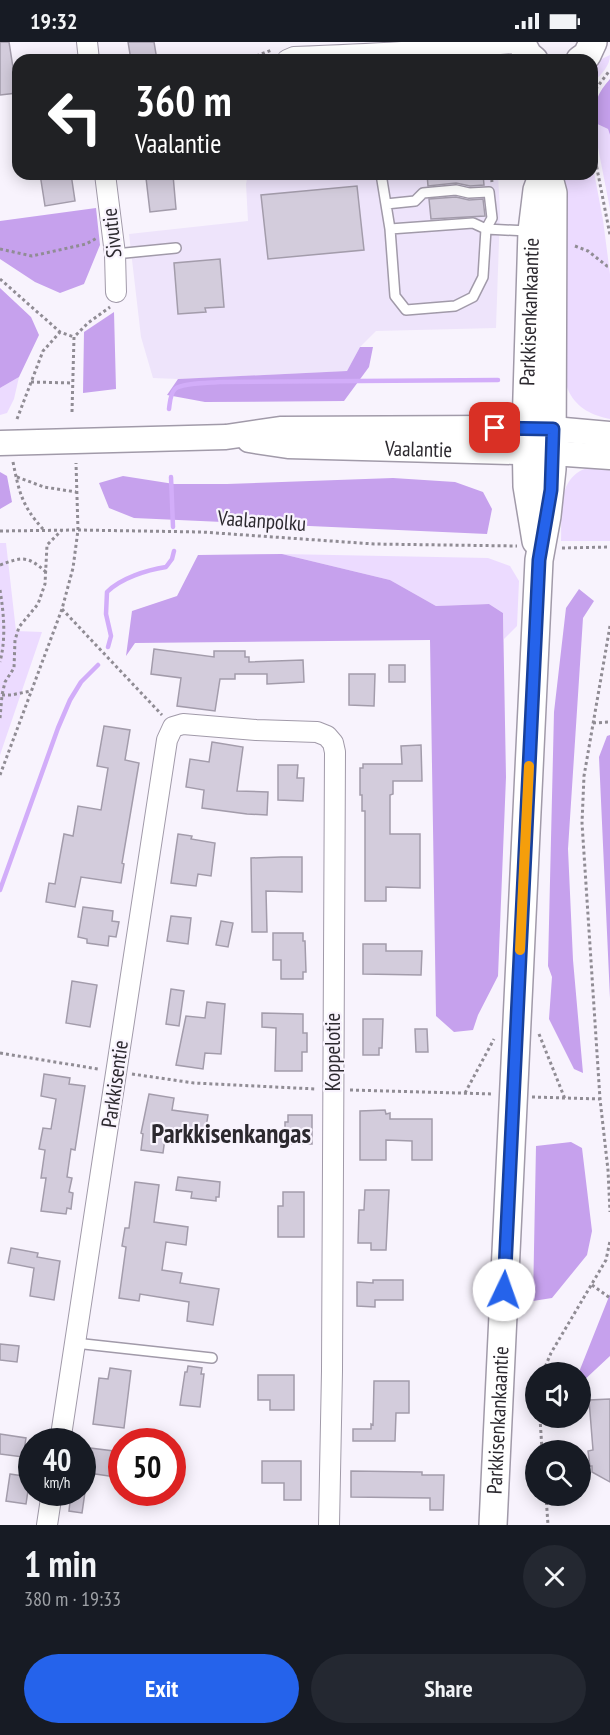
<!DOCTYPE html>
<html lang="en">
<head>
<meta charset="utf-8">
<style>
	body { margin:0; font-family:"PT Sans Narrow",sans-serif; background:#242831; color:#f1f3f6; height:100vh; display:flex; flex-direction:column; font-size:22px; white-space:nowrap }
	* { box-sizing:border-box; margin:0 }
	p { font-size:20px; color:#9ea1a6 }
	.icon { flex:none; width:33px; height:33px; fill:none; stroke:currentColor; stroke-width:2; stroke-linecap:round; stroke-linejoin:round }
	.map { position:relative; height:1483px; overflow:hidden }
	.side { display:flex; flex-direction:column; background:#171b24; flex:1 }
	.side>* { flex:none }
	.guide { position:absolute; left:12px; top:12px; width:586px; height:126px; border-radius:18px; box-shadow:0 3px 15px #0003; background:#202124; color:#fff; overflow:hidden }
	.controls { position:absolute; left:525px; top:1320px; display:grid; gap:12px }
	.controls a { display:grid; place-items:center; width:66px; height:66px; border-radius:50%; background:#171b24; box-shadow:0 3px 15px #0003; font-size:30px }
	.speed { position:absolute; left:18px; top:1386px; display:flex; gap:12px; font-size:30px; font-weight:700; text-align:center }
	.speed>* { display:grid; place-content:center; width:78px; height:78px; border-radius:50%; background:#171b24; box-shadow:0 3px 15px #0003; line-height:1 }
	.speed small { font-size:15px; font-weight:400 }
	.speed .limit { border:9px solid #d22; background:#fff; color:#111 }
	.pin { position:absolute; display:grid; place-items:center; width:51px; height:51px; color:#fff; margin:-26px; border-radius:12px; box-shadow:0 3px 9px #0006 }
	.me { position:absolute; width:66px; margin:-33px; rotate:3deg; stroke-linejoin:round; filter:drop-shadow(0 0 4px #0008) }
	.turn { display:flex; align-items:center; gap:21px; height:126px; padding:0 24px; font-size:27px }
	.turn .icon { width:78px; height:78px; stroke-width:2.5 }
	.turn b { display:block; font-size:42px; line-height:51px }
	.round { display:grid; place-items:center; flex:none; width:63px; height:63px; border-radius:32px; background:#242831 }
	.headline { display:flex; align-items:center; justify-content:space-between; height:102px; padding:0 24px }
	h1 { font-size:36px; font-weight:800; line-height:45px }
	.primary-button { display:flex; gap:12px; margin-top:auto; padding:12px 24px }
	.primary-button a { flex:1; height:69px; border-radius:36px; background:#2563eb; color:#fff; font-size:24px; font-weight:800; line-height:69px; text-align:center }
	.primary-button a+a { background:#242831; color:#f1f3f6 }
	.status { display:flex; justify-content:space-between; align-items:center; height:42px; padding:0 30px; background:#171b24; direction:ltr }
	.status svg { height:16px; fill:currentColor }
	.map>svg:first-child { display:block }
	.built { fill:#eee4fb }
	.green { fill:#ecdbff }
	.forest { fill:#c6a1ed }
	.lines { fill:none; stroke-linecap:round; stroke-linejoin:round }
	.stream { stroke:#d2adf9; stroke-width:4.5 }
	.building { fill:#d3ccdc; stroke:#a39cab; stroke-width:1.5 }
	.service-casing { stroke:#a19aa9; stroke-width:12 }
	.minor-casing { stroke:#a19aa9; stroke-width:22 }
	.tertiary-casing { stroke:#a19aa9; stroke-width:27 }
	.secondary-casing { stroke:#a19aa9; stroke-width:30 }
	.path { stroke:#908c94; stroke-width:3; stroke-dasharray:3 3; stroke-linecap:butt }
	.service { stroke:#fff; stroke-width:9 }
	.minor { stroke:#fff; stroke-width:20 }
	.tertiary { stroke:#fff; stroke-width:24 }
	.secondary { stroke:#fff; stroke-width:27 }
	.route-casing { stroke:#184099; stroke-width:15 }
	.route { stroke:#2563eb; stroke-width:10 }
	.slow { stroke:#f59e0b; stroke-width:10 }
	.labels { text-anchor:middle; stroke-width:4.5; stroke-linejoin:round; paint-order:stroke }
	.street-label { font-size:21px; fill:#2c292f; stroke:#f8f3fd }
	.district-label { font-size:27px; font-weight:bold; fill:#2c292f; stroke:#f8f3fd }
</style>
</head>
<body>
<div class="status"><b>19:32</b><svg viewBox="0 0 49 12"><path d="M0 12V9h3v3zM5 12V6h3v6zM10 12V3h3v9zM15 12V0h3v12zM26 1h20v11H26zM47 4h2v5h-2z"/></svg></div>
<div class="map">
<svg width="610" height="1483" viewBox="0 0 610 1483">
	<rect width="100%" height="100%" fill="#f8f3fd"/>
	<path class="built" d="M248,132H498L500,170L496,286L376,289L360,305L347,329L178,337L153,336L141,295L129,192L248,179L246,142Z"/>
	<path class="green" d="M610,13C610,24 601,33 593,40V21Z
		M593,80L608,87L610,93V167Z
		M593,125L603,178L610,232V377C592,373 578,367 569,350C560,331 562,297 562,276C561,228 562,180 564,132H592Z
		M19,335L14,357L7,371L0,373V346Z
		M596,424L610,425V499H561C562,476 556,441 582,428C586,426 592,426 596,424Z
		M0,501H6L16,589L42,590L0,713Z
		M282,512L488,516L510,524L519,539L517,584L504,597L503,571L489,562L436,564L390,538Z"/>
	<path class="forest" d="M610,37V93L608,87L593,80C593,63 598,50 610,37Z
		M96,166L100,203L84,242L60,251L35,240L0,217V179Z
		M0,246L31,275L39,293L19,335L0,346Z
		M114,270L116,347L83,351L84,290Z
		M360,305H373L369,325L344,359L205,360L167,353L178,337L347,329Z
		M0,430L7,434L12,460L0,467Z
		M123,434L174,442H227L393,436L455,440L483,450L492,467L487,492L134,476L109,466L99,441Z
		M282,512L390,538L436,564L489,562L503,571L506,735L498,934L478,973L473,988L454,990L436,974L430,598L135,601L126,614L132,569L177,554L198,513Z
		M579,547L594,559L583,576L568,807L573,918L583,1031L574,1027L549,977L552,935L548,924L554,670L566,566Z
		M610,693V956L599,715L607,694Z
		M571,1100L582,1106L592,1189L587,1213L552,1256L533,1259L536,1104Z
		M610,1252V1314L581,1341L579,1330Z"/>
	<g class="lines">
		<path class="stream" d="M169,367C170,360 170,352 175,347C182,341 210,341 220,340L498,338
			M171,435L173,485
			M108,605L111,594L106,572L107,550C121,536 147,528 166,525L172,517L174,509
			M0,848L58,686L70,658L81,640L98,623"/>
	</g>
	<path class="building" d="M0,0H9L17,51L0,53Z
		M128,0H154L157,18H131Z
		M40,132H71L75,159L45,164Z
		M427,132H483L484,143L470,144L456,141L428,144Z
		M173,133L176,167L150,170L146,136Z
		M357,144L364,208L268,217L261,153Z
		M456,155L469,158L483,157L485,174L431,177L429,157Z
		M220,217L224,265L205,266L206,270L178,272L174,221Z
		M154,607L214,615V609H245V615H249V620L303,618L304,640L267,642V632H235V637H220L215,669L177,664L181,636L151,632Z
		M389,623H405V640H389Z
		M349,632H375L374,664L349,663Z
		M104,684L130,688L125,718L139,721L122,821L124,822L121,841L81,835L75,865L46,860L49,841L55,842L64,792L73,794L78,764L101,768L108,726L97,724Z
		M212,700L243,705L237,749L268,750L267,773L247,772L202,766L204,748L186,745L190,717L209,720Z
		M421,703L422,739H393V752L390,753V792H420V846L386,845V859H365V769H362V753H360V726H363V722H402L401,704Z
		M278,723H298L297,736H304L303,759L278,758Z
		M178,792L192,794L191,797L215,801L211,834L198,832L196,844L171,841Z
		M281,815H302V850L266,849L267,890H252L251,816Z
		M83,865L113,869L112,879L119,880L116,895L109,894L108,904L87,901V897L78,895Z
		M171,874L191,876L188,902L167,899Z
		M221,879L233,881L228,905L216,903Z
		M273,891H303V899H305L306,930H303V937H281V918H273Z
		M363,902H386V909H422L421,933L363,932Z
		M72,939L97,943L90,985L66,981Z
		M171,947L184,949L179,984L166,982Z
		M207,960L225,962L221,1012L205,1011L203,1027L176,1023L186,974L205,976Z
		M262,971L303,972V991H307V1010H302V1029H275L276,986L262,985Z
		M363,977H383L382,1006H379V1013H363Z
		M415,987H427L428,1010H416Z
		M44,1032L70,1036L69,1042L85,1044L75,1108L71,1107L67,1135L72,1136L69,1150L73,1151L71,1167L67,1166L66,1172L41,1169L46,1136H41L45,1108L39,1107L43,1086L51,1087L56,1057L41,1054Z
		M149,1052L174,1056L172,1068L208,1073L204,1098L191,1096L192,1093L166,1089L163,1111L141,1108L143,1092L141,1091Z
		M385,1068L386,1072L390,1071V1077H432V1118H412V1099L386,1098V1118H360V1069Z
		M288,1073H312V1102H289L288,1094H285V1080H288Z
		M178,1135L220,1140L219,1155H216V1159L191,1156L192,1150L176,1148Z
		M135,1140L159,1143L154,1180L188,1185L186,1203L166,1200L162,1228L182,1231L180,1241L219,1247L213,1283L187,1279L189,1260L140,1252L139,1259L119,1256L126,1205L122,1204L125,1186H129Z
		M365,1148H389L386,1208H371V1201H358L359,1168H364Z
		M283,1150H304V1195H278V1164H283Z
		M11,1206L38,1211L37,1215L60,1219L54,1258L30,1254L34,1226L8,1221Z
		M373,1238H403V1258H375V1265L357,1264V1240L373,1241Z
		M0,1302L19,1304L17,1320L0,1318Z
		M188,1324L202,1326L201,1332H204L200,1365L180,1363L185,1330H187Z
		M110,1326L131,1329L124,1386L93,1382L99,1336L108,1337Z
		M258,1333H294V1368H270V1358H258Z
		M374,1339H409V1371H396L395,1399H353V1387H371V1382L373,1383Z
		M610,1357V1440L592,1430V1424H590L588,1409L593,1408L589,1358Z
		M0,1392L26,1396L23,1415L0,1412Z
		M82,1405L122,1410V1436L82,1430Z
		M262,1419H301V1458H284V1441H262Z
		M351,1429L422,1430V1433H444L443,1468H430V1456L351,1455Z
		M10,1432L30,1435L26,1462L6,1459Z
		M71,1450H85L82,1471L69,1469Z"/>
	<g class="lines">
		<defs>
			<path id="service" d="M381,132L390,187L473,181L486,187L528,189
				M386,162L415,159L423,151L456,148L469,151L489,150L492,176L486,187L483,235L473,255L455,264L406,268L395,254L390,187
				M115,212L176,206
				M75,1301L212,1316"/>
			<path id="minor" d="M87,0L89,18
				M287,18L294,15C345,13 396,11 447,7C472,6 496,1 521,1
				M105,132L115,212L116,250
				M60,1400C96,1166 130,932 167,698L173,685L183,682L256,688L317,690L327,694L333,701L335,710L332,1329L329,1483
				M47,1483L52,1450"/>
			<g id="tertiary">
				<path id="s1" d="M249,398L288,404L552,411L610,415"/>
				<path d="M0,401L226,395L280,387L495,386L553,387L610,392"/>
			</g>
			<g id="secondary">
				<path d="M521,0L528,13L534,18"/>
				<path d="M580,18L587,13L593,0"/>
				<path id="s2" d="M536,499L527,444L526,387L532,189L537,148L540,140"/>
				<path id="s3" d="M493,1483L539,518L547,474L552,427L553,151L548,132"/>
			</g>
		</defs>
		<use href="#service" class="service-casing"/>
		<use href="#minor" class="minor-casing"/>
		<use href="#tertiary" class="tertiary-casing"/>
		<use href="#secondary" class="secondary-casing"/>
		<path class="path" d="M245,18L272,8
			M592,52L610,28
			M592,101L610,193
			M491,132L492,140
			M575,204L588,209L607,224H610
			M0,207L32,214L86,202L97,196
			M0,237L60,290L74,295
			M31,340L73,341
			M72,370L74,295L88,281L110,265
			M17,377L43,309L60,290
			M13,420C19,450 22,464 43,487
			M17,435L44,445L76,450
			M0,489L78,488L202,490L374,502L517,504
			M562,506L610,505
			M0,523C22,515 27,513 46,530
			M0,548C4,573 6,596 0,620
			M62,567L162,673
			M610,584L584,734L582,781L600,1057L608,1128L610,1170
			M2,653H11L31,649
			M0,676L2,653L5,640L14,626L15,598L19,585L38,562L45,542L47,503L62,488
			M593,681L610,680
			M0,733L62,567L73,526L78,488L76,421
			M539,992L565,1057
			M0,1011L98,1027
			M132,1032L194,1041L316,1047
			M350,1048L493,1052
			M465,1051L494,997
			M532,1055L600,1057
			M592,1243L610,1256
			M543,1330L551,1311L606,1218L610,1199
			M540,1376L542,1408
			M546,1454L548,1483"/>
		<use href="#service" class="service"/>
		<use href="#minor" class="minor"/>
		<use href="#tertiary" class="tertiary"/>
		<use href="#secondary" class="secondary"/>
	</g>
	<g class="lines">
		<defs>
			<path id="route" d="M495,386L553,387L551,448L539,518L504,1248"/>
		</defs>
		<use href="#route" class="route-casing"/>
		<use href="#route" class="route"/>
		<path class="slow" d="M520,908L529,724"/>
	</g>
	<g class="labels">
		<g class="street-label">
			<text transform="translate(112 191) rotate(-96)" y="7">Sivutie</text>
			<text dy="7" stroke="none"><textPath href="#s2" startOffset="230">Parkkisenkankaantie</textPath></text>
			<text dy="7" stroke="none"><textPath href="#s1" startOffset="170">Vaalantie</textPath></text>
			<text transform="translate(262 479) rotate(4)" y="7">Vaalanpolku</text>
			<text transform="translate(333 1010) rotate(-90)" y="7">Koppelotie</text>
			<text transform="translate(115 1042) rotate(-82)" y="7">Parkkisentie</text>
			<text dy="7" stroke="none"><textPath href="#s3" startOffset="105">Parkkisenkankaantie</textPath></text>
		</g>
		<g class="district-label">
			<text x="231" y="1101">Parkkisenkangas</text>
		</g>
	</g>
</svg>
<div class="controls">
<a><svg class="icon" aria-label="sound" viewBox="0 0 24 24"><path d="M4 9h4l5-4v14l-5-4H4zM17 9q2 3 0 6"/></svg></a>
<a><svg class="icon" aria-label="search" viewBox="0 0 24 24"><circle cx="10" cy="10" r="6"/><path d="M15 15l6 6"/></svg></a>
</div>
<div class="speed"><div>40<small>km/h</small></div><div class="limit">50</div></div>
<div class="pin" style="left:495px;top:386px;background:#d93025"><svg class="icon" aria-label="arrive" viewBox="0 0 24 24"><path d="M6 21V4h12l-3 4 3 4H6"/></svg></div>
<svg class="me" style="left:504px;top:1248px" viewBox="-20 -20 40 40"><circle r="19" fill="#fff"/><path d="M0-13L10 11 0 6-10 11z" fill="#2563eb"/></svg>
<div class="guide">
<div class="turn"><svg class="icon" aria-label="left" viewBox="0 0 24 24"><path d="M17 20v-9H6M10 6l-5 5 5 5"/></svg><div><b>360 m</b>Vaalantie</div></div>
</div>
</div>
<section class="side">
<div class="headline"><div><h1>1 min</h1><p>380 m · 19:33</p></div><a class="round"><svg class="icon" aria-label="close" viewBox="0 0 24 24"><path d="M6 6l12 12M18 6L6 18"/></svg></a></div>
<div class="primary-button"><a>Exit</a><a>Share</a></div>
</section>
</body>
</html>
